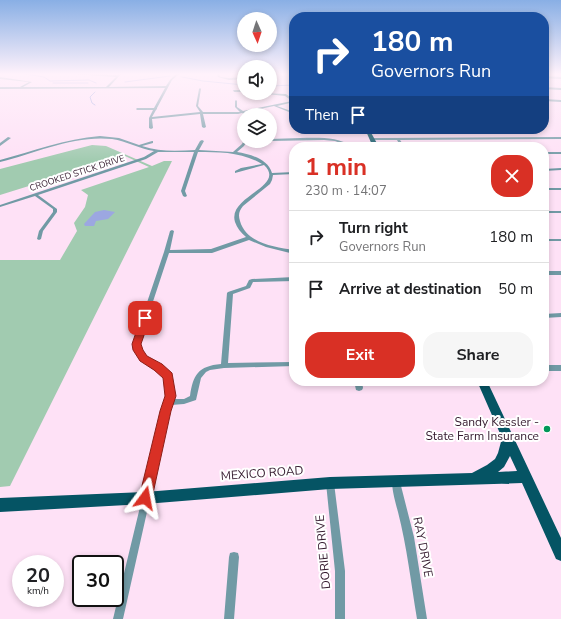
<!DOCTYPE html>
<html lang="en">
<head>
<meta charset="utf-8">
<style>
	body { margin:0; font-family:"Nunito Sans",sans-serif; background:#f6f6f6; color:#202124; height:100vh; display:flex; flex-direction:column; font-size:15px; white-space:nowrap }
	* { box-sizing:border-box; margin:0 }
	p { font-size:13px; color:#757577 }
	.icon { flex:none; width:22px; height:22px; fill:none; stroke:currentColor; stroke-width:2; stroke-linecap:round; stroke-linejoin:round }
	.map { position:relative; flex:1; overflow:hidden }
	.side { position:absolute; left:289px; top:142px; width:260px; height:244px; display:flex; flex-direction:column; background:#fff; border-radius:16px; box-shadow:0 2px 6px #0003 }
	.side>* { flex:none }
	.top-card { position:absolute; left:289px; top:12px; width:260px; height:122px; border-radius:16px; box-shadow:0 2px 6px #0003; background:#1a4fa0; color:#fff; overflow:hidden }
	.needle { width:26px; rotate:177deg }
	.fabs { position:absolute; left:237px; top:12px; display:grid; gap:8px }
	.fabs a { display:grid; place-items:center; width:40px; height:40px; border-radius:50%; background:#fff; box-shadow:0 2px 6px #0003; font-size:20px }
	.speed { position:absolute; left:12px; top:555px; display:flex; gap:8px; font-size:20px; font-weight:700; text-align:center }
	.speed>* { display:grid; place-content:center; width:52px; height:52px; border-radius:50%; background:#fff; box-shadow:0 2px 6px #0003; line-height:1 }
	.speed small { font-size:10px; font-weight:400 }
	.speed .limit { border:2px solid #111; border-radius:6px; background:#fff; color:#111 }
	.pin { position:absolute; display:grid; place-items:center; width:34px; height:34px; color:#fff; margin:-17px; border-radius:8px; box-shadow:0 2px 6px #0006 }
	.me { position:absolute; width:44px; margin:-22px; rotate:13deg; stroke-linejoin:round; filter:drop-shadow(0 0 3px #0008) }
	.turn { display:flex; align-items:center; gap:14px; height:84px; padding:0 16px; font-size:18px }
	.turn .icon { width:52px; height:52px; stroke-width:2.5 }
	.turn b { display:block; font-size:28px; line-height:34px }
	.then { display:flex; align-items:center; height:38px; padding:0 16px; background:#0003; gap:8px; font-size:15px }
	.round { display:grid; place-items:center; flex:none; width:42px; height:42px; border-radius:16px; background:#f6f6f6 }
	.head { display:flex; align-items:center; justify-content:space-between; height:68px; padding:0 16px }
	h1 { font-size:24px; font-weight:700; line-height:30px; color:#d93025 }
	.action { display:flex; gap:8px; margin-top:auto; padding:8px 16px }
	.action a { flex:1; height:46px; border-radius:16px; background:#d93025; color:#fff; font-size:16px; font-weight:700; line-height:46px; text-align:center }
	.action a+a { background:#f6f6f6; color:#202124 }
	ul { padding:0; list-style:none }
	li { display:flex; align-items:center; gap:12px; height:52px; padding:0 16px; border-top:1px solid #e0e0e0 }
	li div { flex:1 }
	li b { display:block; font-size:15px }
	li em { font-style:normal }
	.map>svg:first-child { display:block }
	.green { fill:#a1cbb0 }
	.water { fill:#9ca7e1 }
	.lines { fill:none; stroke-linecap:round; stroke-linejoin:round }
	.stream { stroke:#9ca7e1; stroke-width:1 }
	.minor { fill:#719aa5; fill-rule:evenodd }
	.primary { fill:#055464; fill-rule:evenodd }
	.route { fill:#d93025; stroke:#8d1f18 }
	.poi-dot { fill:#019759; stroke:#fff; stroke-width:1.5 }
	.labels { text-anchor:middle; stroke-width:4; stroke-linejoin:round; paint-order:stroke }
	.far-street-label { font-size:9px; fill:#351b2f; stroke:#fff }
	.near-poi-label { font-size:12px; fill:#351b2f; stroke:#fff; text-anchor:end }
	.near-street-label { font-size:12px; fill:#351b2f; stroke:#fff }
</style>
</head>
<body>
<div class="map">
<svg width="561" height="619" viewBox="0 0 561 619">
	<rect width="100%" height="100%" fill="#fee1f6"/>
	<path class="green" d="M92,145L106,146L152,166L164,161H172L10,486L0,487V260H60L77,231L74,223L85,207L88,195L81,190L149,167L125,156L0,195V169Z"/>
	<path class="water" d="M104,210L115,212L108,219L96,221L94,226H85L84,224L95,212Z"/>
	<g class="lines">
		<path class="stream" d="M25,74L44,77L50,81L89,80L96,83
			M182,77L203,81L244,85
			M125,82L170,76
			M53,83H88
			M270,86L294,85
			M95,92L90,97L92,103L95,105"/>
		<path class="minor" d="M73,74L117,75L121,74L109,87L166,86L170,80L176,74H179L172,80L157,108V109L156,110L152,117L200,112L196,106L199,89L200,88L201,89L198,106L203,112H240L235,107V101L236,100L237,101V107L243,111L292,101L285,96L258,93L286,94L294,100V102L277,106L291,111L292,116L290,117L289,112L274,106L245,112L244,114L242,113L238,114H203L206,127L204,128L202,127L200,114L152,119L153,128L151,129L149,128V118L153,110H137L136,109L137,108H154L165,88L0,89V87H20L29,82L0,79V77L32,82L23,87H106L116,77Z
			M217,74H219L220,77L229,78L244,77V79L229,80L218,77Z
			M544,76L561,77V79L544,78Z
			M544,87L561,88V90L544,89Z
			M233,90H244V92H234Z
			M544,99L561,100V102L544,101Z
			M100,136L119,138L139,145L152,141H153V143L142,146C159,152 177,151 195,150L200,141L202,140L204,141L199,150L233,152L242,144L244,140L247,141L244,146L237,152C250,154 268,159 272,173L294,172V174L273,175L272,180L270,184L243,206C239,211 238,215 240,221C246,243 274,247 294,250V254L266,247L249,240L212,253H169L139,344C142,350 145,355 150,360C164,372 179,376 173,399H184L190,396C193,375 198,366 221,364L227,293L228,292L246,286L249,280L252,279L294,277V281L255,282H253L250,288L233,294L228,363L294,362V366L224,368L210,370L206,372L201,378L196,400L184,404L171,405L123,619H113L167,395C167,372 159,376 145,363C139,358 136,351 133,344L164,252L170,231L172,230L174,231L170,250L211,249L246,237C241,233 237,228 235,222C227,196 287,187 264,165L235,173V171L241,168L262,164C242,152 220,152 198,152L185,191L187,196L185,197L183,196L181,191L194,152H158L146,159L38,195L57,209V212L43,231L41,239L39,240L37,239L39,231L53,212V209L35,196L0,207V205L144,157L154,151C139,149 127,141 112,139C74,135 36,153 0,162V160C33,151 65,139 100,136Z
			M8,137L11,138L0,146V143Z
			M561,137V139L400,140L405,147H401L397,140H372L370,139L372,138Z
			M300,138C317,138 338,136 352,147H348L343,144L335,141L324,140L270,141V139Z
			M544,152H561V154H544Z
			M561,168V170L544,171V169Z
			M544,188H561V190H544Z
			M544,211H561V213H544Z
			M544,239H561V241H544Z
			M544,271H561V275H544Z
			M561,313V317L544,318V314Z
			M544,365H561V371H544Z
			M354,381H362L363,388L362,390L359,391L356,390Z
			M396,477L399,478L414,537L427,619H417C411,583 407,547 398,512C396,504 390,485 393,478Z
			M330,479L333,480L334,483L345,571V619H335V571L326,483L327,480Z
			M234,552L238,553L239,557L234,619H224L229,557L230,553Z"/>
		<path class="primary" d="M365,129H369L379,147H373Z
			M477,381H487L561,538V561L556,559L522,483L330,489L145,504L0,512V498L145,492L330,477L472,473L487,465L495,459L498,453L502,438ZM510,456L517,471L498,472L504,467Z"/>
	</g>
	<linearGradient id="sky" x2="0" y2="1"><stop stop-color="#89afe5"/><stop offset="0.46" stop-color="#fff2fb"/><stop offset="1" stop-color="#fff2fb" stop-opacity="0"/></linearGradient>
	<rect width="561" height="161" fill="url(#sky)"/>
	<path class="route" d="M142,315H145L150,318L141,344L143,350L147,356L162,364L172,373L176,396L171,411L152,498L150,502L145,504L141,502L139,498L160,411L165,396L163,378L154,370L140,361L133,350L132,344Z"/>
	<circle class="poi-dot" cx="547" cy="429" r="4"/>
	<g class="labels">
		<g class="far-street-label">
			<text transform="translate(77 173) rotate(-18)" y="3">CROOKED STICK DRIVE</text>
		</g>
		<g class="near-poi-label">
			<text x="539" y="426">Sandy Kessler -<tspan x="539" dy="14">State Farm Insurance</tspan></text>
		</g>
		<g class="near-street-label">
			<text transform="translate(262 473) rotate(-4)" y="4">MEXICO ROAD</text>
			<text transform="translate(423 547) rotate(79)" y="4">RAY DRIVE</text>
			<text transform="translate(323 552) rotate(-95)" y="4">DORIE DRIVE</text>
		</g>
	</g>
</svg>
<div class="fabs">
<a><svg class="needle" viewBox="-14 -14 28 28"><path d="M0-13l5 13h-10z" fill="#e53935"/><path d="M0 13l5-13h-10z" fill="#757577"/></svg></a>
<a><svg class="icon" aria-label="sound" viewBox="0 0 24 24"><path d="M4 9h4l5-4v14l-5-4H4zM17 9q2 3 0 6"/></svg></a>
<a><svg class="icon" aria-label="layers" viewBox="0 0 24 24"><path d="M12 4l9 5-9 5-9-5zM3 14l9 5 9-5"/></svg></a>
</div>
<div class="speed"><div>20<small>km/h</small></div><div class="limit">30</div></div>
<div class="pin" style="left:145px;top:318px;background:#d93025"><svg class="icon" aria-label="arrive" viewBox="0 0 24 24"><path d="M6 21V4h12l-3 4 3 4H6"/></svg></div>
<svg class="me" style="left:145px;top:498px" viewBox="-20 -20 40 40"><path d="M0-17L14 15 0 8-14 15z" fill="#d93025" stroke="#fff" stroke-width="4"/></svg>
<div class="top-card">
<div class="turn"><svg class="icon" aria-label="right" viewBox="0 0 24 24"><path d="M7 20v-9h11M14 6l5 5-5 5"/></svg><div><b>180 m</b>Governors Run</div></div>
<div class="then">Then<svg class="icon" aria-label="arrive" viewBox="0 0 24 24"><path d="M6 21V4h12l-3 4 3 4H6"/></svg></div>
</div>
<section class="side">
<div class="head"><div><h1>1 min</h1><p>230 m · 14:07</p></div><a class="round" style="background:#d93025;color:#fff"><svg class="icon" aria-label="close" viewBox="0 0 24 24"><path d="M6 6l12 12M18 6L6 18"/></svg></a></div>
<ul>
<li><svg class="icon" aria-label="right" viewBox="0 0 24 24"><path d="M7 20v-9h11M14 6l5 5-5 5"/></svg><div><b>Turn right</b><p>Governors Run</p></div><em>180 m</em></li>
<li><svg class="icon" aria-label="arrive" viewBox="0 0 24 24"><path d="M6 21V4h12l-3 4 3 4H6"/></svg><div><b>Arrive at destination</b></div><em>50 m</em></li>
</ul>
<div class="action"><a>Exit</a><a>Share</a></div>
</section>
</div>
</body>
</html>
